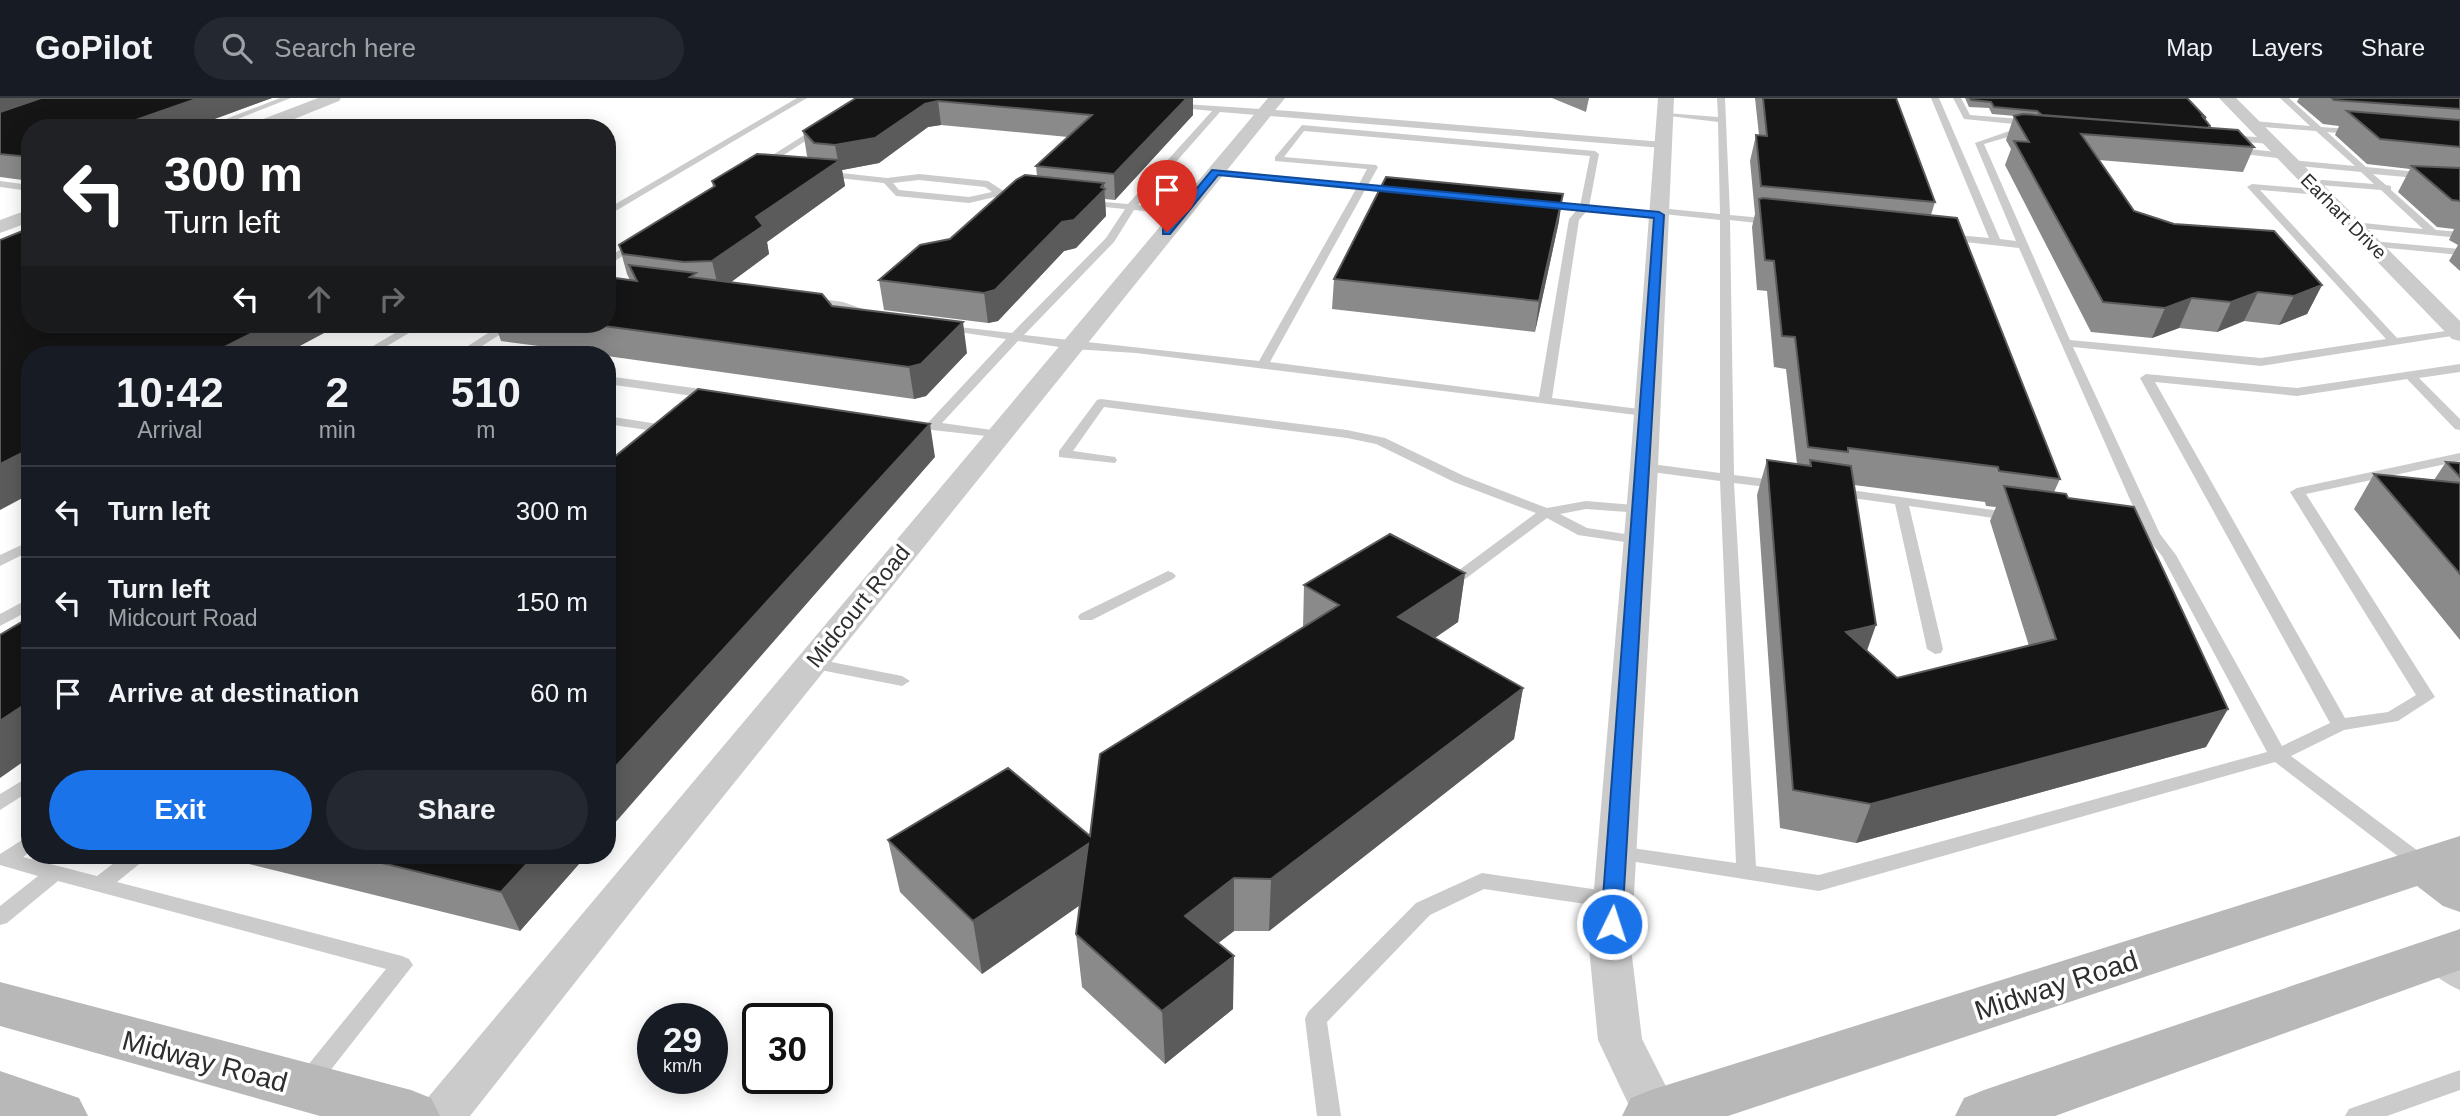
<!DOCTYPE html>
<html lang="en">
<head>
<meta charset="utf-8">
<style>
	body { margin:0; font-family:Arial,sans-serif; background:#242831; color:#f1f3f6; height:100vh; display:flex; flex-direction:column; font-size:26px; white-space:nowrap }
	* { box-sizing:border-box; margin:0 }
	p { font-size:23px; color:#9ea1a6 }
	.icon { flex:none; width:38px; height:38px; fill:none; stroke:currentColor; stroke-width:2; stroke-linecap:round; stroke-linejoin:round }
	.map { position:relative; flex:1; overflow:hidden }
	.side { position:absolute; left:21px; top:248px; width:595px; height:518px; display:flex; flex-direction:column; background:#171b24; border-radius:28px; box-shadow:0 4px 18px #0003 }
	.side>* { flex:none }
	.hud { position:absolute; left:21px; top:21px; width:595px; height:214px; border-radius:28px; box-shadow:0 4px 18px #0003; background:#202124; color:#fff; overflow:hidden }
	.speed { position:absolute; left:637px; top:905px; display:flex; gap:14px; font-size:35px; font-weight:700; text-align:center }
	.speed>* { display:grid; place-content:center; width:91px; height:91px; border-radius:50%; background:#171b24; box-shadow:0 4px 18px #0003; line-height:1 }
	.speed small { font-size:18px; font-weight:400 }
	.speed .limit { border:4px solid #111; border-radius:10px; background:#fff; color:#111 }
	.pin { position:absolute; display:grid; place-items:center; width:60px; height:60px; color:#fff; margin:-72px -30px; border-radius:50% 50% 50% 0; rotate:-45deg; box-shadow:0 0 7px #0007 }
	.pin .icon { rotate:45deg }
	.me { position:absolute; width:77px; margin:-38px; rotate:4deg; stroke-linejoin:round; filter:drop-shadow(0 0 5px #0008) }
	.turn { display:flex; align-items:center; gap:24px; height:147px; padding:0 28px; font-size:32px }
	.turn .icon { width:91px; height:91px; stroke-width:2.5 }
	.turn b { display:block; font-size:49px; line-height:60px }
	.lanes { display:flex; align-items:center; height:66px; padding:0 28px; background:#0003; justify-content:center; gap:35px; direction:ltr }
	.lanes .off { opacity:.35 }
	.eta { display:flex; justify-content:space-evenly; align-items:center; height:119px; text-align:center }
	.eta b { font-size:42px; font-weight:700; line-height:49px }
	.cta { display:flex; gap:14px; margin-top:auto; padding:14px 28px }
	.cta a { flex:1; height:80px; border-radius:42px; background:#1a73e8; color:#fff; font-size:28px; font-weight:700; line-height:80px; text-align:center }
	.cta a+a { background:#242831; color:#f1f3f6 }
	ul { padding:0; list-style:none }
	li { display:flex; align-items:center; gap:21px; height:91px; padding:0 28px; border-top:2px solid #363941 }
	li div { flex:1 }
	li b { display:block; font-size:26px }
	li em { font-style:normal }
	header { display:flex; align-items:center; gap:42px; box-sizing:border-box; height:98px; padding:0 35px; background:#171b24; border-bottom:2px solid #363941 }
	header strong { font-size:33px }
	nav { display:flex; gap:38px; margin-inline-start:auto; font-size:24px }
	.search { width:490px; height:63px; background:#242831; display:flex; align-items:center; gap:18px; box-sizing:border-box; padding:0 24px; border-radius:38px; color:#9ea1a6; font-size:26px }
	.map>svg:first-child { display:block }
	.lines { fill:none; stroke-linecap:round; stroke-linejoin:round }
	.service { fill:#cbcbcb; fill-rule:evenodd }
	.minor { fill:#cbcbcb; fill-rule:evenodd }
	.secondary { fill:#b8b8b8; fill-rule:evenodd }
	.wall { fill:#8a8a8a; fill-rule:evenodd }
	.shaded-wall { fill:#5b5b5b }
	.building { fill:#151515; stroke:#5b5b5b; stroke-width:2 }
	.route { fill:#1a73e8; stroke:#114b97; stroke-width:2 }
	.labels { text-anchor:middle; stroke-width:7; stroke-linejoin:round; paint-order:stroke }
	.far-street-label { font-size:19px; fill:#2e2e2e; stroke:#fff }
	.street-label { font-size:23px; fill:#2e2e2e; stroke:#fff }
	.near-street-label { font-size:28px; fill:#2e2e2e; stroke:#fff }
</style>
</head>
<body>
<header>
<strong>GoPilot</strong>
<div class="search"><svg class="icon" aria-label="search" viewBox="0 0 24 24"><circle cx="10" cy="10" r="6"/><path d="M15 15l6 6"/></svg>Search here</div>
<nav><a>Map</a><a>Layers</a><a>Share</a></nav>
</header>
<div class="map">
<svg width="2460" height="1018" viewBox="0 0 2460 1018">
	<rect width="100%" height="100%" fill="#fff"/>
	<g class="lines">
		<path class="service" d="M280,0H291L215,30H203Z
			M797,0H807L607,118V111Z
			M1717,0H1725L1730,117L1774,121L1779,124L1774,127L1730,122L1734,377L1782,383L1789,387L1782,391L1734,385L1756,768L1819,777L2267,654L2162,458L2148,441L2127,438L2120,434L2127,430L2143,431L2019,150L1947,142L1942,139L1947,136L1989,140L1931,0H1939L2000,141L2016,143L1975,45L2015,31L2032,35L2028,38L2015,37L1984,46L2070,242L2261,260L2386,241L2249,91L2247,89L2252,86L2323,92V96L2320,97L2260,92L2397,240L2460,231L2458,237L2261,268L2073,249L2160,436L2176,457L2282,648L2330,625L2140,280L2146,276L2297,290L2460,266V274L2419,280L2460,321V332L2455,331L2407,281L2297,298L2155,284L2345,620L2388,614L2416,597L2290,394L2297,390L2460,355V363L2306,396L2435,599L2398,623L2344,632L2291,658L2430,762L2433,767L2430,772L2423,774L2416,772L2275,664L1819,793L1611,760L1608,755L1611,750L1618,748L1736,765L1720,383L1644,373L1637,369L1644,365L1720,375V122L1663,116L1659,120L1586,114L1579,122L1552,300L1647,312L1652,313V319L1136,255L1073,251L1018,243L942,325L999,333L1006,337L1004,340L932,332L925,328L1006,241L945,232L941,231V227L1012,235L1106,140L1125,111L1084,107L1079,104L1081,102L1128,106L1212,13L1172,9L1169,5L1290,13L1663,44L1667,47L1663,50L1220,14L1138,107L1183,112L1186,113V117L1134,112L1114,144L1024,237L1259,263L1356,91L1216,77L1211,74L1216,71L1359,86L1367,71L1275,63V59L1302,27L1595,53L1599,56L1589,109L1655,114L1659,110L1720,116L1718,24L1661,17L1665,15L1718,19ZM1304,33L1590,58L1580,108L1542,104L1537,107L1542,110L1576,113L1569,121L1539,299L1270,264L1365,92L1401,96L1406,93L1401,90L1368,87L1378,69L1376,67L1284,59Z
			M1953,0H1961L1970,17L2034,22L2038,25L2034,28L1964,21Z
			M2280,0H2289L2321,29L2361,32L2362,34L2358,37L2327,34L2366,69L2460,78V84L2373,76L2386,87L2391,88V92L2436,132L2460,134V140L2349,129V125L2353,124L2423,131L2381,92L2307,86V82L2310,81L2374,86L2361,74L2288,67L2286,65L2291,62L2355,68L2316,33L2250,28L2249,26L2253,23L2310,28Z
			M817,29L824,31L765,69L757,67Z
			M2227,37L2270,40L2274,43L2270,46L2224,42L2223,40Z
			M2231,49L2285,55L2289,58L2285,61L2228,54V50Z
			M823,73L887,80L919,76L988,83L1002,92L1025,97L1020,100L999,98L969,105L896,98L884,85L820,78V74ZM919,82L985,89L992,94L969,99L899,92L893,85Z
			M0,83L30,87V93L0,89Z
			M634,143L643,145L607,168V160Z
			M2372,143L2460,151V157L2368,148L2367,146Z
			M808,199L843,204L880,217L874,220L838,209L804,204V200Z
			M410,226H424L372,257H358Z
			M502,226H516L468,257H454Z
			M607,278L715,293L721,297L715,301L607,286Z
			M1101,301L1347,332L1385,340L1464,378L1547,410L1586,403L1646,408L1648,411L1646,414L1641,415L1586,411L1560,416L1587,430L1638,438L1645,442L1638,446L1578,437L1547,420L1453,490H1443L1440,487L1443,484L1536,415L1454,384L1376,346L1347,340L1104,309L1073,353L1115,359L1117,362L1115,365L1059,359V353L1097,302Z
			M607,318L658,326L665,330L647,343L640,339L647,332L607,326Z
			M1836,390L2015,415L2022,419L2015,423L1909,408L1943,551L1941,555L1935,556L1927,551L1895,406L1831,397L1829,394L1831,391Z
			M30,443V453L0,468V457Z
			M1168,473L1173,475L1176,478L1173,481L1092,522H1080L1078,519L1080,516Z
			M30,500V512L0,528V516Z
			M811,560L902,578L910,583L902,588L805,569L803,565Z
			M30,678V693L0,712V696Z
			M30,737V754L23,759L97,778L123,758H146L143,763L117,784L402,858L409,861L413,867L315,992L307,995L299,992L296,985L299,978L386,871L58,783L7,825L0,827V808L38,778L0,767V756Z
			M1482,775L1613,794L1620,796L1623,802L1620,808L1613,810L1484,791L1430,817L1327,924L1341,1018H1317L1305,921L1308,914L1416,805Z
			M2434,854L2460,871V892C2447,887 2430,875 2423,863L2427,857Z
			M2460,972V992L2387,1018H2345L2349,1011Z"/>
		<path class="minor" d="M318,0H341L339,3L272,30H248L250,26Z
			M1268,0H1285L640,802L470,1018H419L425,1003Z
			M1658,0H1674L1658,369L1631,850L1642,941L1681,1018H1634L1598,942L1589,850L1630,369Z
			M2219,0H2236L2460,223V243L2452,241Z
			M30,111V124L0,135V122Z"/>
		<path class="secondary" d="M2460,738V814L2443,808L2417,788L1728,1018H1622L1631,1000L1651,992Z
			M2460,831V872L2055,1018H1955L1964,1000L1984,992Z
			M0,884L411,992L431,1000L440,1018H320L0,928Z
			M0,973L79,1000L88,1018H0Z"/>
	</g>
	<path class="wall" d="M0,0H272L190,30H30V83L0,79Z
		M856,0H1193V17L1115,102L1105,101L1106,118L1076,150L1064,153L998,223L988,225L884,212L879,182L950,141L1037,78L1036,68L1068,39L941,27L928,29L879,65L842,72L845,88L767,144L769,156L731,184L832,208L967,255L926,298L914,301L607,258V257L501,243L495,226H607L630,182L627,176L619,147L713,89L712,83L809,60L807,58L803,33Z
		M1552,0H1589L1586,14Z
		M1755,0H1896L1935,104L1931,117L2060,381L2054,394L2068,400L2206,649L1856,745L1780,730L1757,397L1767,362L1797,366L1786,271L1774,269L1767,193L1757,192L1752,129L1755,116L1750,63L1756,37H1759ZM1854,387L1985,404L1986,408L1996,409L1990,423L2029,548L1897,580L1867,553Z
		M1965,0H2187L2206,20L2205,22L2210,28L2209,30L2254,49L2243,74L2099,62L2134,113L2322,187L2307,216L2279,227L2244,223L2217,234L2179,230L2152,240L2091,234L2005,67L2011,51L2006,42L2014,18H2016L1992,16L1989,10L1969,9Z
		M2299,0H2460V173L2449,163L2458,147L2449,142L2454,131L2437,129L2398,94L2410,71L2367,66L2335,37L2339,28L2323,26L2297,4Z
		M1559,123L1535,234L1332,211L1334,181Z
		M2446,364L2460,365V542L2354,411L2374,376L2434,382Z
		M1465,475L1458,524L1435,540L1523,590L1514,641L1269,833H1234L1218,845L1233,911L1165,966L1082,889L1076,836L1080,807L982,876L900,794L888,742L1090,738L1303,530L1304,487Z
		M217,758H586L520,833Z"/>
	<path class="shaded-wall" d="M0,0H92L0,30Z
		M199,0H272L190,30H113Z
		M1185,0H1193V17L1115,102L1114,76Z
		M938,3L941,27L928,29L879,65L842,72L845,88L767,144L769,156L719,193L712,163L756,119L838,63L835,47L925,6Z
		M1104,85L1106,118L1076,150L1064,153L998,223L988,225L984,195Z
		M1563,96L1559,123L1535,234L1539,203Z
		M2322,187L2307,216L2279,227L2294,198Z
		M2258,194L2244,223L2217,234L2231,204Z
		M2192,200L2179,230L2152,240L2165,210Z
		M963,224L967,255L926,298L914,301L909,269Z
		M270,226H341L283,257H209Z
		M930,326L935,359L607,734V678Z
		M30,351V396L0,412V366Z
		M1465,475L1458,524L1393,568L1398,519Z
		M1876,527L1863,564L1846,534Z
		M1523,590L1514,641L1269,833L1271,781Z
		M30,603V659L0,680V623Z
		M2228,611L2206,649L1856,745L1871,706Z
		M1088,746L1093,798L982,876L973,823Z
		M534,758H586L520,833L501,794Z
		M1234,780V833L1186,870L1185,818Z
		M1234,858L1233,911L1165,966L1162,913Z"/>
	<path class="building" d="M41,0H199L113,30H30V59L0,56V14Z
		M856,0H1187L1114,76L1036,68L1092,17L938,3L925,6L875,40L835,47L814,45L803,33Z
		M1763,0H1896L1935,104L1761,88L1756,37L1767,38Z
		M1970,0H2187L2206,20L2203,19L2210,28L2208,30L2042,17L2037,13L1994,9L1991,4L1971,2Z
		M2332,0H2460V11L2334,2Z
		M2347,13L2460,22V49L2380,41Z
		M2023,16L2238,32L2254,49L2081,36L2134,113L2174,126L2274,133L2322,187L2294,198L2258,194L2231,204L2192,200L2165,210L2103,204L2014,43L2029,44L2014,18Z
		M757,56L840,62L756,119L763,128L712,163L684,164L623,156L619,147L715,88L712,83Z
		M2412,68L2460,70V103L2452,102Z
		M1025,77L1104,85L1101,89L1105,91L1074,122L1062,124L995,192L984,195L879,182L920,147L950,141L1016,82Z
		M1386,79L1563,96L1539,203L1334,181Z
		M1763,100L1957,120L2060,381L1999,373L1998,369L1848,350V354L1808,349L1795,239L1782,238L1774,163L1765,162L1759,101Z
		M30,130V226H270L209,257H30V351L0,366V142Z
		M629,167L696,175L690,179L822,196L832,208L963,224L921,266L909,269L589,226H607V179L637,183Z
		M698,291L930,326L607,678V365Z
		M1767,362L1811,368L1810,362L1851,368L1876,527L1846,534L1897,580L2056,541L2004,388L2066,396L2068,400L2134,409L2228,611L1871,706L1793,692Z
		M2446,364L2460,365V379Z
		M2374,376L2460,385V476Z
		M1390,436L1465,475L1398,519L1523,590L1271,781L1234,780L1185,818L1234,858L1162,913L1076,836L1088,746L973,823L888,742L1008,670L1090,738L1100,656L1339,507L1304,487Z
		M30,519V603L0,623V537Z
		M353,758H534L501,794Z"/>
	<path class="route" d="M1212,72L1659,114L1664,117L1622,826L1619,832L1612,834L1604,832L1601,826L1654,120L1218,77L1170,136H1163V131Z"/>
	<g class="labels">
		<g class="far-street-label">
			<text transform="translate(2344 118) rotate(45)" y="7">Earhart Drive</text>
		</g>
		<g class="street-label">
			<text transform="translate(858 508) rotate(-51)" y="8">Midcourt Road</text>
		</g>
		<g class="near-street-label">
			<text transform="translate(2056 887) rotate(-18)" y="10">Midway Road</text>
			<text transform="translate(205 963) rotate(15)" y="10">Midway Road</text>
		</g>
	</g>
</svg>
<div class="speed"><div>29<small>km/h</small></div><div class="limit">30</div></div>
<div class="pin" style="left:1167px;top:134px;background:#d93025"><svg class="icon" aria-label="arrive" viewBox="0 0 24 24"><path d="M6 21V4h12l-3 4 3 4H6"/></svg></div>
<svg class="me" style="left:1612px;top:826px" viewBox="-20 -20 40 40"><circle r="17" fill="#1a73e8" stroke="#fff" stroke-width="3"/><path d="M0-11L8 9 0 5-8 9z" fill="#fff"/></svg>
<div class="hud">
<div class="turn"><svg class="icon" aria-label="left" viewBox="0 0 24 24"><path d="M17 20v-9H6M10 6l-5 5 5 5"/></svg><div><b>300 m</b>Turn left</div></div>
<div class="lanes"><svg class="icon" aria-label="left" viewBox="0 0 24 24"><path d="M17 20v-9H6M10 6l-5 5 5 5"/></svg><svg class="icon off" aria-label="ahead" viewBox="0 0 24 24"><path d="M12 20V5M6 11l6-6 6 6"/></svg><svg class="icon off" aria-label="right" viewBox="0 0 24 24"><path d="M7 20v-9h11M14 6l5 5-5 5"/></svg></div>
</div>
<section class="side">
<div class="eta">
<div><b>10:42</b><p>Arrival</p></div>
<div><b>2</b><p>min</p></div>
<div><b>510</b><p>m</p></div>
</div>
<ul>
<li><svg class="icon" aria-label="left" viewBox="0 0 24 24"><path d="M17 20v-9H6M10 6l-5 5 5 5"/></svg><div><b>Turn left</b></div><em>300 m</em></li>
<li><svg class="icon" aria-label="left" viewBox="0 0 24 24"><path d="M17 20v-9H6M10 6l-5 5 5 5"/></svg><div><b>Turn left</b><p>Midcourt Road</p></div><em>150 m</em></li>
<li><svg class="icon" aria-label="arrive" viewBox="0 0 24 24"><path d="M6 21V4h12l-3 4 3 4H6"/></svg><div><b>Arrive at destination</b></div><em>60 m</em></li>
</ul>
<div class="cta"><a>Exit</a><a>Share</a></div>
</section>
</div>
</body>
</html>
